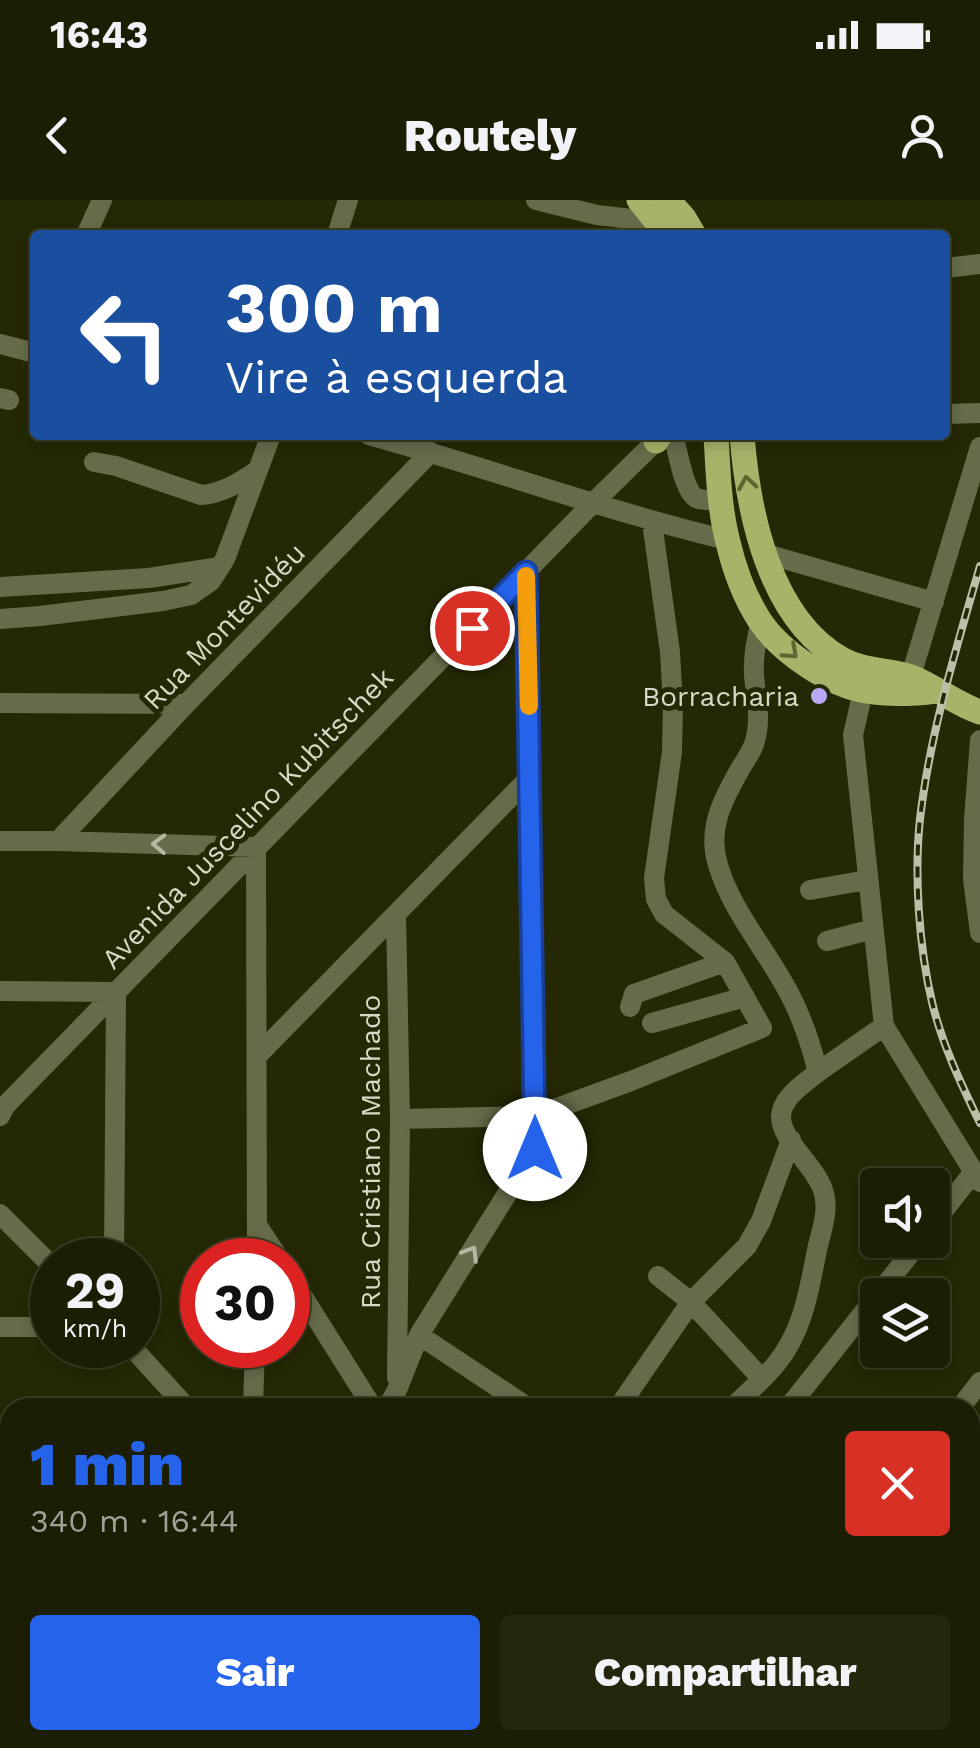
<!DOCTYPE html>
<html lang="pt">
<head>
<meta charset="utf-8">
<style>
	body { margin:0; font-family:"Work Sans",sans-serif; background:#25270d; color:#f1f3f6; height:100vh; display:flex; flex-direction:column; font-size:38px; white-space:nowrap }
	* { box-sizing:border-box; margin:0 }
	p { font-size:32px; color:#a0a29a }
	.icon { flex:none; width:55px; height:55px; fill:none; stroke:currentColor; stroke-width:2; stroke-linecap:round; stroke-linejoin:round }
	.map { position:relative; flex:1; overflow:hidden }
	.drawer { position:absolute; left:0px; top:1198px; width:980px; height:352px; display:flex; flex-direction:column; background:#1c1e03; border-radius:30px 30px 0 0; box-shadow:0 5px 15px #0003,0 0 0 2px #3a3c25 }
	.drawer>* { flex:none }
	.guide { position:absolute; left:30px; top:30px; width:920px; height:210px; border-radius:10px; box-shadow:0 5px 15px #0003,0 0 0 2px #3a3c25; background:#1a4fa0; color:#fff; overflow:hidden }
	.controls { position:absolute; left:860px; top:968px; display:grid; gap:20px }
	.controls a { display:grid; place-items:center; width:90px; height:90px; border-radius:10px; background:#1c1e03; box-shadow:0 5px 15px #0003,0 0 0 2px #3a3c25; font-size:50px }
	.speed { position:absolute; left:30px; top:1038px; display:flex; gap:20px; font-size:50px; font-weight:700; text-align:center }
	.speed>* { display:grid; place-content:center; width:130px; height:130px; border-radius:50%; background:#1c1e03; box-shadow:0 5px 15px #0003,0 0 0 2px #3a3c25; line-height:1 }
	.speed small { font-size:25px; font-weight:400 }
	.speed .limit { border:15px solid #d22; background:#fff; color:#111 }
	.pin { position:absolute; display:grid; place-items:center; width:85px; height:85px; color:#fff; margin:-42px; border:5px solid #fff; border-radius:50%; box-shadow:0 2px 10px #0007 }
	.me { position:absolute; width:110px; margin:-55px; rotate:0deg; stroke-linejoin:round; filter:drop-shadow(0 0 8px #0008) }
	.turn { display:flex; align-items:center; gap:35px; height:210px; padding:0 30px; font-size:45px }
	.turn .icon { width:130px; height:130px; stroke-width:2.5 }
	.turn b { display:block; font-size:70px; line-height:85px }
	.round { display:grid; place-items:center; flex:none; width:105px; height:105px; border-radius:10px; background:#25270d }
	.headline { display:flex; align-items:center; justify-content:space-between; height:170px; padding:0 30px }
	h1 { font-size:60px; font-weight:800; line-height:75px; color:#2563eb }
	.primary-button { display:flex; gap:20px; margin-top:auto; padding:20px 30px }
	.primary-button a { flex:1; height:115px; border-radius:10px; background:#2563eb; color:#fff; font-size:40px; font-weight:800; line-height:115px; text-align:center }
	.primary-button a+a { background:#25270d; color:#f1f3f6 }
	.status { display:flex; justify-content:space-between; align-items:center; height:70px; padding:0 50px; background:#1c1e03; direction:ltr }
	.status svg { height:28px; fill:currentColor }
	header { display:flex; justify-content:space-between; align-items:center; height:130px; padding:0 30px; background:#1c1e03; font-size:45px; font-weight:800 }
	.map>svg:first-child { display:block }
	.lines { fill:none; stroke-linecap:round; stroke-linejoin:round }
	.minor { stroke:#666c49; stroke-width:20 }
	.major { stroke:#a8b268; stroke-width:25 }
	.rail-casing { stroke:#bcc0a9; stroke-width:8 }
	.rail { stroke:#252804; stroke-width:4; stroke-dasharray:11; stroke-linecap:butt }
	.oneway { stroke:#606631 }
	.oneway2 { stroke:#b4b8a0 }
	.route-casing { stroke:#184099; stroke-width:25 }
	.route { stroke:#2563eb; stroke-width:18 }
	.slow { stroke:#f59e0b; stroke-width:18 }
	.poi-dot { fill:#bca9f5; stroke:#252804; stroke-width:4 }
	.labels { text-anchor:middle; stroke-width:10; stroke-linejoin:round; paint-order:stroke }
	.street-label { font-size:28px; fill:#d5d9c5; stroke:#252804 }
	.poi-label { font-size:28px; fill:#d5d9c5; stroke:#252804; text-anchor:end }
</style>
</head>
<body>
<div class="status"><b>16:43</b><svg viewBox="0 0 49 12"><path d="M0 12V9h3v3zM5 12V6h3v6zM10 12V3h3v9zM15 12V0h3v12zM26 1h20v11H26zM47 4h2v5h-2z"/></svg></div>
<header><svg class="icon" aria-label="back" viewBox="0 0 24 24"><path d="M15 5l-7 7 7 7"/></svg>Routely<svg class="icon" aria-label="person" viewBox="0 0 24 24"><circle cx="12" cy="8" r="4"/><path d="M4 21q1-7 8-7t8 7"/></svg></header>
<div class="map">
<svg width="980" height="1548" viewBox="0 0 980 1548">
	<rect width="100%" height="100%" fill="#252804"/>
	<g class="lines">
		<path class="minor" d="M536,0L597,15L658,22
			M92,35L87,33L102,0
			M337,35L348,0
			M945,68L980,64
			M0,144L35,153
			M0,198L9,200
			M945,214L980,213
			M369,235C489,268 606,311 727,340
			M673,235C678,250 683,290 696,298C703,301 714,300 722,301
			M94,262L116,266L201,295C222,294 242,281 258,270
			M763,353L934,402
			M0,387L149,378L220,367
			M0,419L40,416L163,401L191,395L211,381L225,359L271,235
			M907,489L980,247
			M863,491L853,535L884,826L980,982
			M0,503L186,504
			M980,540L974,620L973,679L980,733
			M0,641H58L256,647L257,1060
			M58,641L186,504L431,252
			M810,690L867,680
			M396,714L400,919L397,1178
			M827,741L873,729
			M0,791L116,792L114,1060
			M630,807L634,794L725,762
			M652,823L745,797
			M257,856L530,577
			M818,872L884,826
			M0,916L5,906L593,303L656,241L673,235
			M400,919L535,916L631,881L762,828L725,762L664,714L656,699L654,678L672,552L673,505L670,452L652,322
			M0,1014L52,1066
			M932,1025L973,973
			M259,1028L280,1060
			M288,1073L373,1208
			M658,1076L691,1102L762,1179
			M0,1127H52
			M419,1135L529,1208
			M130,1145L187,1208
			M253,1208L255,1145
			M387,1208L397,1190L419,1135L535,949L526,372
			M618,1208L691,1102L747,1046L761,1021L791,940
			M732,1208C747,1193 763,1180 776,1164C803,1132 809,1090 817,1050C821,1031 830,1010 823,990C815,966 782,941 781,918C780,898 805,883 818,872C811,845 802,817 789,793C766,749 732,712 718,665C707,630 722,601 739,571C744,562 751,553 754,544C762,521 756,499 754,475C753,457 756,440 761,422
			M788,1208L921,1040
			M960,1208L980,1182
			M0,1269H10
			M970,1369L980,1384
			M0,1412L10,1429
			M0,1530L10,1524
			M415,1540L420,1548
			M711,1540L717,1548
			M905,1540L912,1548
			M253,1548L266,1540
			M483,1548L491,1540"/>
		<path class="major" d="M639,0L667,35
			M668,0L684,18L694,35
			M716,235C718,270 719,308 728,342C734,368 745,398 760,421C780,451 830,486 867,491C890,495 912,494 936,491
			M742,235C748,312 769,419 843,460C865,472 889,469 911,477C935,486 955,504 980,512
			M656,241L660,235"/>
		<defs>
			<path id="rail" d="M980,366C956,449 930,533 920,619C914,675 919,747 932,802C942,844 961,884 980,923"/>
		</defs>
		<use href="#rail" class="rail-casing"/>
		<use href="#rail" class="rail"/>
	</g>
	<defs><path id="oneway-chevron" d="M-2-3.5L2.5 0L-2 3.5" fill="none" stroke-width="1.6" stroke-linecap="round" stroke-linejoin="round" transform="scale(2.5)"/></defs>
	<g class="oneway">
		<use href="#oneway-chevron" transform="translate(747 283) rotate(-99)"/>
		<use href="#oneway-chevron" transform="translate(791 452) rotate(42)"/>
	</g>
	<g class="oneway2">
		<use href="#oneway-chevron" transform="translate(159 644) rotate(-178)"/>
		<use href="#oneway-chevron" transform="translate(471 1053) rotate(-58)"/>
	</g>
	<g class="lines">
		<defs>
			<path id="route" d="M472,428L526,372L535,949"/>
		</defs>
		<use href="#route" class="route-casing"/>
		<use href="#route" class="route"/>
		<path class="slow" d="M526,376L529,506"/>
	</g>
	<circle class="poi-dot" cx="819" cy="496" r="10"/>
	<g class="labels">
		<g class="street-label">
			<text transform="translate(224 426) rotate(-46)" y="10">Rua Montevidéu</text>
			<text transform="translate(247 618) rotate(-46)" y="10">Avenida Juscelino Kubitschek</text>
			<text transform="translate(370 952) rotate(-90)" y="10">Rua Cristiano Machado</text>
		</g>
		<g class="poi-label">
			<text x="799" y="506">Borracharia</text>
		</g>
	</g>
</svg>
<div class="controls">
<a><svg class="icon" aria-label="sound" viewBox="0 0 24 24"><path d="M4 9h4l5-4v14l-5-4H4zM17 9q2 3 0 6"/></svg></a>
<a><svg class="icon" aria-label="layers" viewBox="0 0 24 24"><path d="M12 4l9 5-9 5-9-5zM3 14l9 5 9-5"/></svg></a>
</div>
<div class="speed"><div>29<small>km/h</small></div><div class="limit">30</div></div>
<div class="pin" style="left:472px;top:428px;background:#d93025"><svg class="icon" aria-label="arrive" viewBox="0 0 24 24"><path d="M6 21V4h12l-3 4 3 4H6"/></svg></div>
<svg class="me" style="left:535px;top:949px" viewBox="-20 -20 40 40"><circle r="19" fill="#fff"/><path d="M0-13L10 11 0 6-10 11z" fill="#2563eb"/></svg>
<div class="guide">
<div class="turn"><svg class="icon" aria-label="left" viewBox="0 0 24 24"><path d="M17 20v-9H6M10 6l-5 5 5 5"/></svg><div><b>300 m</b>Vire à esquerda</div></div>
</div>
<section class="drawer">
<div class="headline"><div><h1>1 min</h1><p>340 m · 16:44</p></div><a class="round" style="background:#d93025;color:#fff"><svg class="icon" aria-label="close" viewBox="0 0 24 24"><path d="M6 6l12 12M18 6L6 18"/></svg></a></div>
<div class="primary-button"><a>Sair</a><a>Compartilhar</a></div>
</section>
</div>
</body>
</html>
